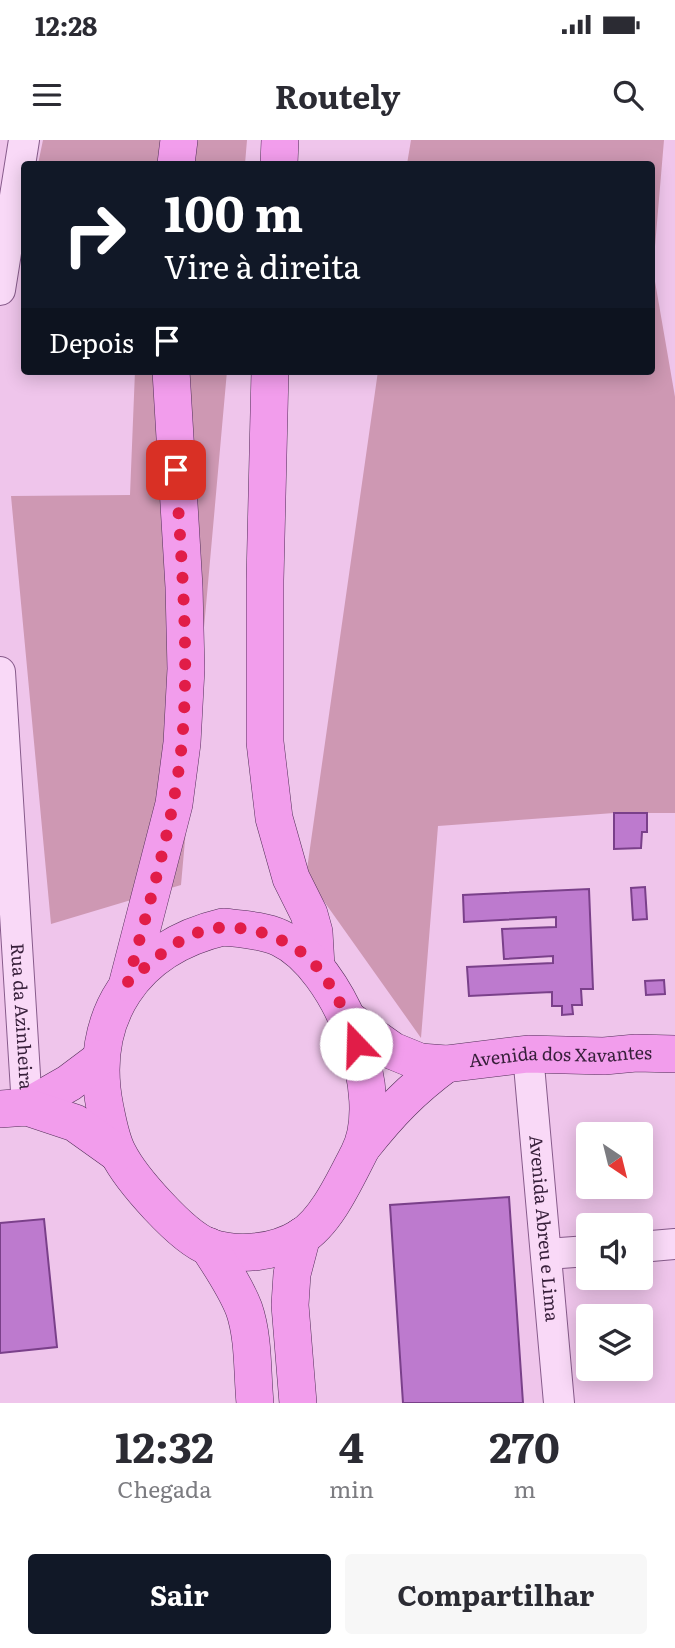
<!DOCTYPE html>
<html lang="pt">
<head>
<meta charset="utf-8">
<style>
	body { margin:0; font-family:Literata,serif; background:#f7f7f7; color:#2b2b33; height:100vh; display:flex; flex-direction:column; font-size:26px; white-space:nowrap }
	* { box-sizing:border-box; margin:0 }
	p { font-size:23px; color:#7c7c81 }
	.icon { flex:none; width:38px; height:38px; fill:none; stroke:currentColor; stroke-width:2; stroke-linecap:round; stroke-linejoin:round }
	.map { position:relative; height:1263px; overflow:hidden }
	.panel { display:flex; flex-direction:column; background:#fff; flex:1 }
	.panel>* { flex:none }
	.top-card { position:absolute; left:21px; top:21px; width:634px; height:214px; border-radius:7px; box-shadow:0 4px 18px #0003; background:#111827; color:#fff; overflow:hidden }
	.needle { width:46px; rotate:145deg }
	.tools { position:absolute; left:576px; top:982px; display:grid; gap:14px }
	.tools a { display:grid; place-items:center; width:77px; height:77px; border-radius:7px; background:#fff; box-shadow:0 4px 18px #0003; font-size:35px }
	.pin { position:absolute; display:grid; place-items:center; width:60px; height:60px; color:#fff; margin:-30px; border-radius:14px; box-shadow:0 4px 10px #0006 }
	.me { position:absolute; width:77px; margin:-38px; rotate:339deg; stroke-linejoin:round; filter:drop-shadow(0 0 5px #0008) }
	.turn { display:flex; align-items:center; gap:24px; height:147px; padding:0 28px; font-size:32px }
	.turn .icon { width:91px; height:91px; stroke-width:2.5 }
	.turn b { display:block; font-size:49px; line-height:60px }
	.then { display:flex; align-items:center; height:66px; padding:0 28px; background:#0003; gap:14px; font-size:26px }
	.eta { display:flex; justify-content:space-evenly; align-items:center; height:119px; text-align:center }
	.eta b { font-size:42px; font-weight:700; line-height:49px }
	.cta { display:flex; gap:14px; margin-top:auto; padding:14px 28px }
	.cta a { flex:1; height:80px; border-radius:7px; background:#111827; color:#fff; font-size:28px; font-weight:700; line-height:80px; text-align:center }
	.cta a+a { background:#f7f7f7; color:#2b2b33 }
	.status { display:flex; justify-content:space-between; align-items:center; height:49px; padding:0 35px; background:#fff; direction:ltr }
	.status svg { height:19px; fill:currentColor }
	header { display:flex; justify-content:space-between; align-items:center; height:91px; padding:0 28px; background:#fff; font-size:32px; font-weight:700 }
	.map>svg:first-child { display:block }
	.green { fill:#ce98b3 }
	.building { fill:#bd7ace; stroke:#7a408a; stroke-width:2 }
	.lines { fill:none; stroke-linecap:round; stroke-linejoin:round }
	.minor-casing { stroke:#875b8b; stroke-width:32 }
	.major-casing { stroke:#522f58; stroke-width:38 }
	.minor { stroke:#f9d9f7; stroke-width:30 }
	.major { stroke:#f29dec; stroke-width:37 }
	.route { stroke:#e11d48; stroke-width:12; stroke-dasharray:0 21.6 }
	.labels { text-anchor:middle; stroke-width:7; stroke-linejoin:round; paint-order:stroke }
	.street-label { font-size:18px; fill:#371f3a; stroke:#f6d5f3 }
</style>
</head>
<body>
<div class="status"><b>12:28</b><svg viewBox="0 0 49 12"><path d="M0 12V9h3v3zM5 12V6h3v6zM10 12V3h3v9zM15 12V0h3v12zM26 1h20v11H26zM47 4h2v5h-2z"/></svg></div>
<header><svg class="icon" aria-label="menu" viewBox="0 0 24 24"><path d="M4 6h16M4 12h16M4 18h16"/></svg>Routely<svg class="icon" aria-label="search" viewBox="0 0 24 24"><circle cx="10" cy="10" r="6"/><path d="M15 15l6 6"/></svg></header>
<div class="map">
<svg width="675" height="1263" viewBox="0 0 675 1263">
	<rect width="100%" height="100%" fill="#efc5eb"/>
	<path class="green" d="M43,0H247L245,24H38Z
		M411,0H664L653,130L675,257V673H614L438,686L421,898L306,736L378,231H651V24H407Z
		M135,231H227L181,745L51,784L11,356L130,355Z"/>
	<path class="building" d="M614,673H647V692H642L641,708L614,709Z
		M645,747L647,779L633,780L631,748Z
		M589,749L593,849H581L582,865H572L573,874L562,875V866H552V852L469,856L467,827L553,823V816L504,819L502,789L556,787V777L464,782L463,755Z
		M664,840L665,854L646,855L645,841Z
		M509,1057L523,1263H403L390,1065Z
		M44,1079L57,1207L0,1213V1083Z"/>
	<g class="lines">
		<defs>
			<g id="minor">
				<path d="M0,150L24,0"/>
				<path id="s1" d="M0,532L27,967"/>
				<path id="s2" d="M528,914L559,1263"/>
				<path d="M640,1107L675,1104"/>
				<path d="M547,1114L588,1111"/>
			</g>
			<g id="major">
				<path d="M176,24L179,0"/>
				<path d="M279,24L280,0"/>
				<path d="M270,231L265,440V602L274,678L291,738L309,774L314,792L316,826"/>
				<path d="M223,787C241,789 263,790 280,798C340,826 390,956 358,1015C345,1040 326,1082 301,1097C275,1113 238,1117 209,1107C182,1097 131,1039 118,1013C111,1000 108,982 105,968C87,877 134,808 223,787Z"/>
				<path d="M128,842L174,664L182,603L186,529L184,447L171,231"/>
				<path id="s3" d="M349,880L393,911L420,922L446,924L528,914L604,916L636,913L675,914"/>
				<path d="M27,967L69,943L101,919"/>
				<path d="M0,969L27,967L75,983L117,1013"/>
				<path d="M363,1006C390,972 411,950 446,924"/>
				<path d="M208,1106C221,1126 235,1146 244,1169C254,1198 252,1232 255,1263"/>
				<path d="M298,1263L290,1165L292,1134L302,1096"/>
			</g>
		</defs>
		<use href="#minor" class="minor-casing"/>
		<use href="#major" class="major-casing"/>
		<use href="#minor" class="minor"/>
		<use href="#major" class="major"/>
	</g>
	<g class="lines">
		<path class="route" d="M176,330C181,421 190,511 182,602C174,684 149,763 128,842C149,824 169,805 194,794C232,777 291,795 317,827C335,849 348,877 356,904"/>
	</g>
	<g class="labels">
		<g class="street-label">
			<text dy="6" stroke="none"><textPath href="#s1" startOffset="345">Rua da Azinheira</textPath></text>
			<text dy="6" stroke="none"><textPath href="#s3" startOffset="224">Avenida dos Xavantes</textPath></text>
			<text dy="6" stroke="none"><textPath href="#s2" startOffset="175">Avenida Abreu e Lima</textPath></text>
		</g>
	</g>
</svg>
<div class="tools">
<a><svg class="needle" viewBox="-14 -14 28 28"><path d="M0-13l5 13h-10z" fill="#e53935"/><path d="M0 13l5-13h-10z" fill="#7c7c81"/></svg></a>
<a><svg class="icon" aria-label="sound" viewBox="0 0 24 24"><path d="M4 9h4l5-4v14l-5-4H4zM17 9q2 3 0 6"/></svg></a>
<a><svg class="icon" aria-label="layers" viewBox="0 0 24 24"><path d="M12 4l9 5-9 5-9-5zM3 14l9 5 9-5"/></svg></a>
</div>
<div class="pin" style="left:176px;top:330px;background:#d93025"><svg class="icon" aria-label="arrive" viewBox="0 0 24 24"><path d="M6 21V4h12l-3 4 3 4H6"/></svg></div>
<svg class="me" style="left:356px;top:904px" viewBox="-20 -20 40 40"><circle r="19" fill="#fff"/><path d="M0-13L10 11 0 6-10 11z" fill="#e11d48"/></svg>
<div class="top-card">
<div class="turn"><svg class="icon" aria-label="right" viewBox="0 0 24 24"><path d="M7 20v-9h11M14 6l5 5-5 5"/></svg><div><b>100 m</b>Vire à direita</div></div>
<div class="then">Depois<svg class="icon" aria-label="arrive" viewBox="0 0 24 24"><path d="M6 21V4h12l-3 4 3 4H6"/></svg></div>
</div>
</div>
<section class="panel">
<div class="eta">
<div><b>12:32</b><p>Chegada</p></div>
<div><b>4</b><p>min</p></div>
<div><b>270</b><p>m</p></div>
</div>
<div class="cta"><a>Sair</a><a>Compartilhar</a></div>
</section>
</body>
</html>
